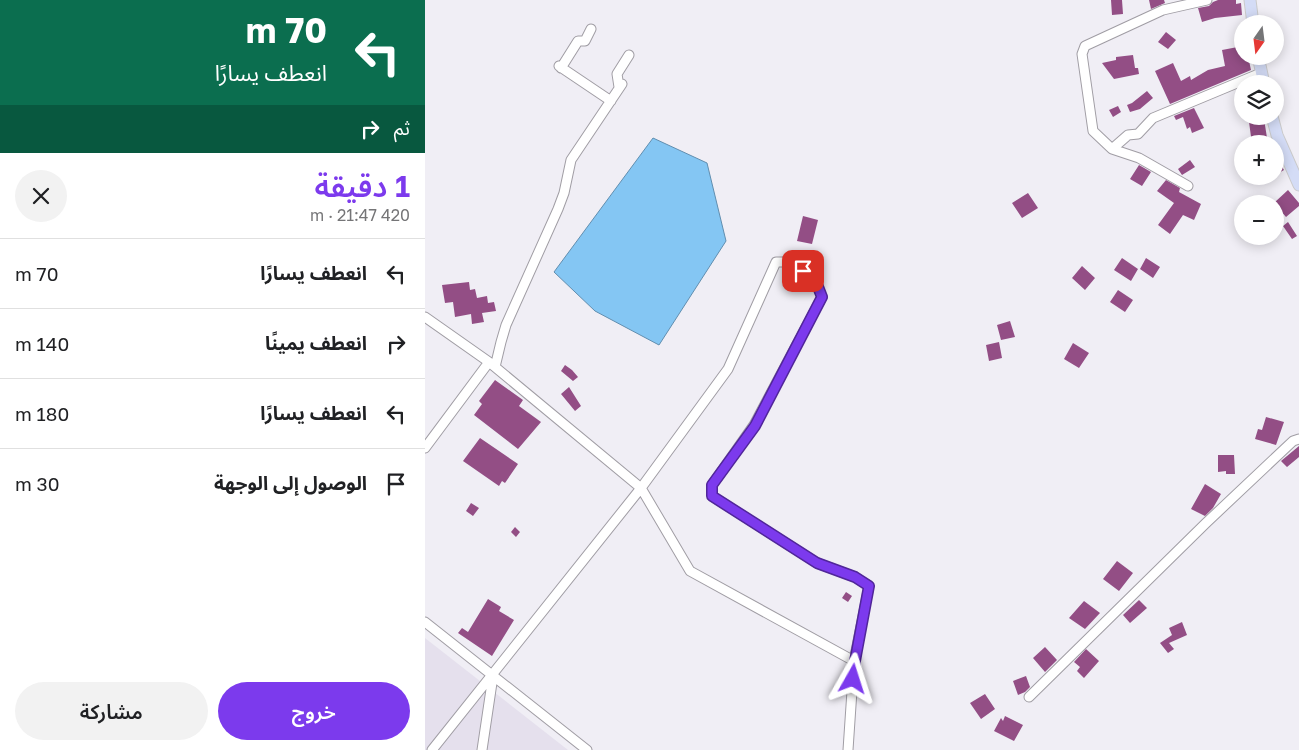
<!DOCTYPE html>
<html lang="ar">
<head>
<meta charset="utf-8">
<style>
	body { margin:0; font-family:"Golos Text","Noto Sans Arabic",sans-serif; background:#f2f2f2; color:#202124; direction:rtl; height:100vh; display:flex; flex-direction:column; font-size:19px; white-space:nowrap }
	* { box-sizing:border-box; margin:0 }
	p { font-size:16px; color:#757577 }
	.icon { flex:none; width:28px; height:28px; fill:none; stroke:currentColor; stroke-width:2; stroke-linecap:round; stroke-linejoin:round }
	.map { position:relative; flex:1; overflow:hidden; direction:ltr }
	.details { display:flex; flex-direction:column; background:#fff; width:425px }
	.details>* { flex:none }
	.banner { background:#0b6e4f; color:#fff; overflow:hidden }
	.needle { width:32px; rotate:194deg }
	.buttons { position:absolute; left:809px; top:15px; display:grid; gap:10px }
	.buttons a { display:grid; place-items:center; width:50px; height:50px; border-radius:50%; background:#fff; box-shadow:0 2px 12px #0003; font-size:25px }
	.pin { position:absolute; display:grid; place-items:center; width:42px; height:42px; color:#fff; margin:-21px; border-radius:10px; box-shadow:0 2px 8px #0006 }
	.me { position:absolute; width:55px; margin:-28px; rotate:6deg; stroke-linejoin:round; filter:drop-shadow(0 0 4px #0008) }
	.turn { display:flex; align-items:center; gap:18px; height:105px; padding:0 15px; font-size:22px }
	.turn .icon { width:65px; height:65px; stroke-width:2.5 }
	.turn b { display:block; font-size:35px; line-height:42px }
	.then { display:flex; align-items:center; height:48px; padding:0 15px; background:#0003; gap:10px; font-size:19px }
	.round { display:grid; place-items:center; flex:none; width:52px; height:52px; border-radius:26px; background:#f2f2f2 }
	.head { display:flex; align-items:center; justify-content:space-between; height:85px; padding:0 15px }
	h1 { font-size:30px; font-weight:600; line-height:38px; color:#7c3aed }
	.cta { display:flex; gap:10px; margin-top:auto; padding:10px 15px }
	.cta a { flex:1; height:58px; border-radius:30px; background:#7c3aed; color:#fff; font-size:20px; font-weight:600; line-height:58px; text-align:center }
	.cta a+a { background:#f2f2f2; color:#202124 }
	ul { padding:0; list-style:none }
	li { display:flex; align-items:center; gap:15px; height:70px; padding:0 15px; border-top:1px solid #e0e0e0 }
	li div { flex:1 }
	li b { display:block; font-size:19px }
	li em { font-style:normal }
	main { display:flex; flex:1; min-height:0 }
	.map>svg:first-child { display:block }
	.built { fill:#e5e0ed }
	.water { fill:#84c6f3; stroke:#618eaf }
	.building { fill:#934e85 }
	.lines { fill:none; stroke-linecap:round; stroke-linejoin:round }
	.minor-casing { stroke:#a09da4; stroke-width:11 }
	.major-casing { stroke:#cacaca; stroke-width:13 }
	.minor { stroke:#fff; stroke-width:9 }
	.major { stroke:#d4dcf6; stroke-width:11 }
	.route-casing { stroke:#51269a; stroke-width:12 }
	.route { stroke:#7c3aed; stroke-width:9 }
</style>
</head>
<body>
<main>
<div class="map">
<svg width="874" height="750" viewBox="0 0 874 750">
	<rect width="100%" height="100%" fill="#f0eef5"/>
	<path class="built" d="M0,638L143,750H0Z"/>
	<path class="water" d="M228,138L282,163L301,241L234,345L170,311L129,272Z"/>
	<path class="building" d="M686,0H697L698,14L687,15Z
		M724,0H739L740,3L726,9Z
		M793,0H811V4L816,3L817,15L790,18L777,22L773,8L784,6L788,2Z
		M741,32L751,40L743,49L733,42Z
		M818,46V56H823L826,70L745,104L730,71L748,63L756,81L765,76L766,80L783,70L800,66L797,50Z
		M708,55L710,68H713L714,74L689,79L677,63L691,60V57Z
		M722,91L728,98L715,109L705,112L702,105L707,103Z
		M693,106L696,112L688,117L684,110Z
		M769,108L779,128L767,133L765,127L762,129L758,117L751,120L749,116Z
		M839,119L843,144H827L824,122Z
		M850,156L859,170L850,175Z
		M765,160L770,167L757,175L753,169Z
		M714,165L726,172L717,186L705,179Z
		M741,180L755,188L754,192L776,204L769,220L758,215L745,234L733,225L749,203L732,191Z
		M863,190L874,203V206L861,217L850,204V202Z
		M603,193L613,208L597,218L587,203Z
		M378,216L393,220L387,244L372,241Z
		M863,222L872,236L867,239L858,226Z
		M697,258L713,269L706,281L689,270Z
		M721,258L735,267L728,278L715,269Z
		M657,266L670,278L660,290L647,278Z
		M44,282L45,290L50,289L52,298L62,296L63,303L69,302L71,311L57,313L59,322L47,324L46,314L30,317L28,302L20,303L17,285Z
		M693,290L708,300L700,312L685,302Z
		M585,321L590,337L576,340L572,325Z
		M574,342L577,358L564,361L561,345Z
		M648,343L664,353L654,368L639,359Z
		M140,365L147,370L153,377L148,381L136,371Z
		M70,380L98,400L94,406L116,422L93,449L49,415L57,404L54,401Z
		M144,387L156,406L150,411L136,394Z
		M841,417L859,422L851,445L830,439L833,429L837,430Z
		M55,438L93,464L80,483L77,481L74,486L38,461Z
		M874,446V457L862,467L856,461Z
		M793,455H809L810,474H801V471L793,472Z
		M780,484L796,494L788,508L780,516L766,509Z
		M46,503L54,508L48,516L41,511Z
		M90,527L95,532L91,537L86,532Z
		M692,561L708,573L694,591L678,579Z
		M421,592L427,596L423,602L417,598Z
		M63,599L76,607L74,611L89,620L67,656L33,633L37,628L43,632Z
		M714,600L722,608L705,623L698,615Z
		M659,601L675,613L660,629L644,618Z
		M757,622L762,635L744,643L749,649L743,653L735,643L747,635L744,628Z
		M620,647L632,660L620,672L608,658Z
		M661,649L674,661L659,678L652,671L655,667L649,662Z
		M601,676L605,687L600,692L593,695L588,681Z
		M560,694L570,709L556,719L545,703Z
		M580,716L598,725L589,741L569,731L576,718L578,721Z"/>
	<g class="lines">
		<defs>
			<path id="minor" d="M134,66L186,101
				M136,68L153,41H160L166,29
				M194,87L192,74L204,55
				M687,149L703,135L713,134L728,118L836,73
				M763,186L714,158L687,149L668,131L657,54L660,46L738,10L782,0
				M0,317L64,362L216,488L265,571L429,661L423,750
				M70,367L76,342L81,325L133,209L139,193L146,160L197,84
				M0,448L64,362
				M0,622L162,750
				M604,697L781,523L868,441L874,439
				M7,750L216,488L303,369L351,262H366L389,279L397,297L329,425L287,485V496L392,563L430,577L444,586L429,661
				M57,750L68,676"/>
			<path id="major" d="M825,0L828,24
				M833,56L839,84
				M847,116L852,135L874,185"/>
		</defs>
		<use href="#minor" class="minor-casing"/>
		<use href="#major" class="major-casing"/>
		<use href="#minor" class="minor"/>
		<use href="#major" class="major"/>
	</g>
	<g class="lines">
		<defs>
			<path id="route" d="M378,271L390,279L397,297L330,426L287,485V496L392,563L430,577L444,586L430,661L428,679"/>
		</defs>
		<use href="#route" class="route-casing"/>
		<use href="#route" class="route"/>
	</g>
</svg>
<div class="buttons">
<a><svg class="needle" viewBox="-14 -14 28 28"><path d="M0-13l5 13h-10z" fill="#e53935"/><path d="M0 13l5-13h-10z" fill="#757577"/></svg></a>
<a><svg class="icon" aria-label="layers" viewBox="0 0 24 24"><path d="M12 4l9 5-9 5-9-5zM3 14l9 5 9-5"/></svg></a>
<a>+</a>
<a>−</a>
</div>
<div class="pin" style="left:378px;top:271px;background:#d93025"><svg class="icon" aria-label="arrive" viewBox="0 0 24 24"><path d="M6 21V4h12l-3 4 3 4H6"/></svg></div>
<svg class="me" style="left:428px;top:679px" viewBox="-20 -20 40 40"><path d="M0-17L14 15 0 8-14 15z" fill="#7c3aed" stroke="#fff" stroke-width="4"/></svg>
</div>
<section class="details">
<div class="banner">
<div class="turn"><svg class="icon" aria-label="left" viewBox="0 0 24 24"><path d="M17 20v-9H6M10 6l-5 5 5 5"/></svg><div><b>70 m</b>انعطف يسارًا</div></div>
<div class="then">ثم<svg class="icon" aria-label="right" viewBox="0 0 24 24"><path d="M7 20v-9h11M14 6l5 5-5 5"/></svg></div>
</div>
<div class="head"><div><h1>1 دقيقة</h1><p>420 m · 21:47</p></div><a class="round"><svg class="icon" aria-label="close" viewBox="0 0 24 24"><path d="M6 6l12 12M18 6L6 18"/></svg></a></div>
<ul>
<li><svg class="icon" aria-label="left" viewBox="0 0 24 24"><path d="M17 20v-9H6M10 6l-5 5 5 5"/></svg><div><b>انعطف يسارًا</b></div><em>70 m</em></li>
<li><svg class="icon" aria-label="right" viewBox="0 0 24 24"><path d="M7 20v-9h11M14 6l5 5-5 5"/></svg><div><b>انعطف يمينًا</b></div><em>140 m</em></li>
<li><svg class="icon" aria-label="left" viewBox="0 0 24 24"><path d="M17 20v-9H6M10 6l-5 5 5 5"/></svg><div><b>انعطف يسارًا</b></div><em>180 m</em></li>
<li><svg class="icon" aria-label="arrive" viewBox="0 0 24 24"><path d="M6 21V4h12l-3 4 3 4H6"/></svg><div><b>الوصول إلى الوجهة</b></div><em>30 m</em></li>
</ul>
<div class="cta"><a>خروج</a><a>مشاركة</a></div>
</section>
</main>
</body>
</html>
